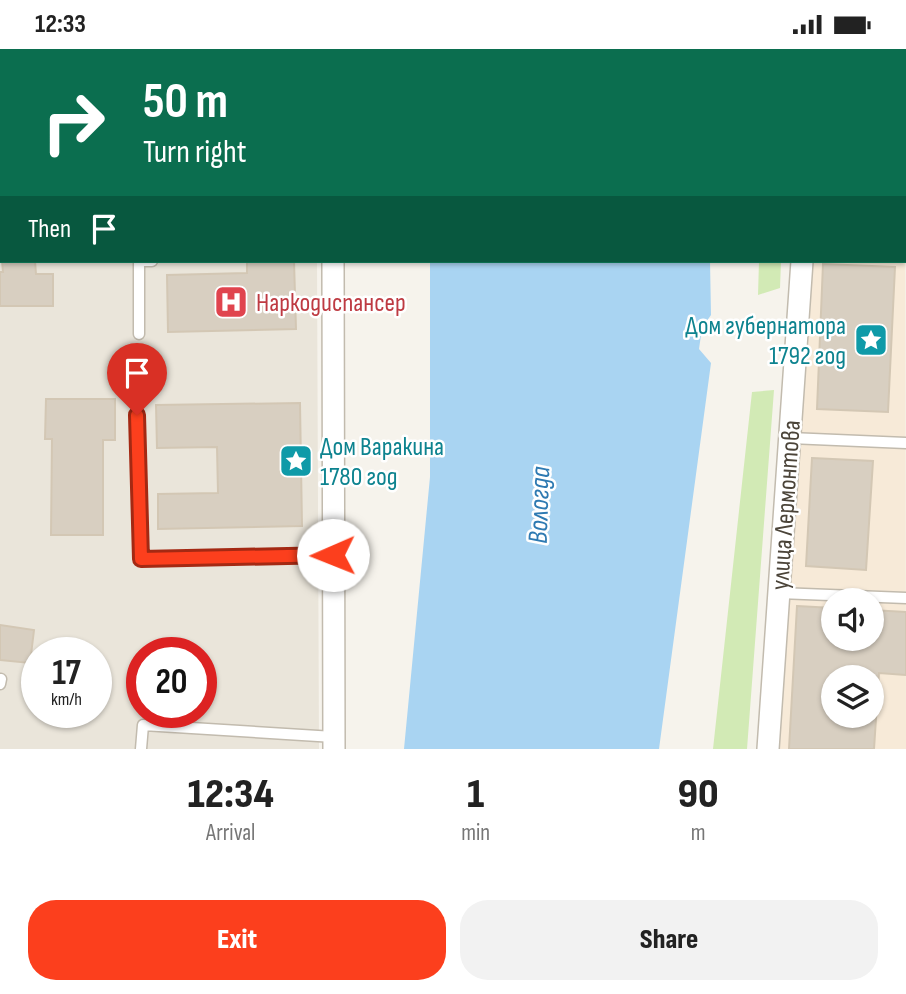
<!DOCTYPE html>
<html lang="en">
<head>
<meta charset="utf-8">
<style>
	body { margin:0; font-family:"Sofia Sans Condensed",sans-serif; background:#f2f2f2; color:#222; height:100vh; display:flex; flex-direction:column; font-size:26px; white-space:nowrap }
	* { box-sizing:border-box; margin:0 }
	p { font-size:23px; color:#767676 }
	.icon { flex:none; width:38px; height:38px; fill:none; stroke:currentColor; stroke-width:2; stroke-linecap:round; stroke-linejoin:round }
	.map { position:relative; height:700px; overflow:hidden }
	.drawer { display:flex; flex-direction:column; background:#fff; flex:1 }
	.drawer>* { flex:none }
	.top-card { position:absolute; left:0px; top:0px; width:906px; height:214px; box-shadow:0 2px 5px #0004; background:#0b6e4f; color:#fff; overflow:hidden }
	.controls { position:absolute; left:821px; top:539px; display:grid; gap:14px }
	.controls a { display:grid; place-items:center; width:63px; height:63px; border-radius:50%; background:#fff; box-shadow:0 2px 5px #0004; font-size:35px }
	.speed { position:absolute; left:21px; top:588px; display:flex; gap:14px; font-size:35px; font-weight:700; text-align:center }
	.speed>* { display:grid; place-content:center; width:91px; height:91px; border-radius:50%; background:#fff; box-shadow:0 2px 5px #0004; line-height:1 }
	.speed small { font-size:18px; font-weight:400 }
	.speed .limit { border:10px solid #d22; background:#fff; color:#111 }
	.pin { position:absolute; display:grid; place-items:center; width:60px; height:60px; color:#fff; margin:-72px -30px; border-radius:50% 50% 50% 0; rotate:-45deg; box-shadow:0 0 7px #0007 }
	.pin .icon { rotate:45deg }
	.me { position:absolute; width:77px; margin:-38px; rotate:269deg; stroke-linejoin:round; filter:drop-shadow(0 0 5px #0008) }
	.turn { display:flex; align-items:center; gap:24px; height:147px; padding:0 28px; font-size:32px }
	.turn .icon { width:91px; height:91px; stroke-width:2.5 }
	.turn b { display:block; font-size:49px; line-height:60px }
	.then { display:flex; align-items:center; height:66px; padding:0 28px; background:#0003; gap:14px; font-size:26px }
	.eta { display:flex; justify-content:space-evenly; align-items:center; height:119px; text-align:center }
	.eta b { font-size:42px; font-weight:800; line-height:49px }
	.action { display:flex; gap:14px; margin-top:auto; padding:14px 28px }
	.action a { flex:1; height:80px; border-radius:28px; background:#fc3f1d; color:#fff; font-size:28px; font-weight:800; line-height:80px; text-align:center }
	.action a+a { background:#f2f2f2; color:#222 }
	.status { display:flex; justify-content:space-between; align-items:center; height:49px; padding:0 35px; background:#fff; direction:ltr }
	.status svg { height:19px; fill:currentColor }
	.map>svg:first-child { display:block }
	.residential { fill:#eae5da; fill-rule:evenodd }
	.commercial { fill:#f7ead8; fill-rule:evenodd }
	.green { fill:#d2eab5 }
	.water { fill:#a9d4f2 }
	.pier { fill:#f6f3ec }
	.building { fill:#d8cfc1; stroke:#d3c7b4; stroke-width:2; fill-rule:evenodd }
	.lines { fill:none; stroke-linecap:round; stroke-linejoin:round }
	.service-casing { stroke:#c2bbae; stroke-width:13 }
	.minor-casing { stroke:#c2bbae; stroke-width:24 }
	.service { stroke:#fff; stroke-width:10 }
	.minor { stroke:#fff; stroke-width:21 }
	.route-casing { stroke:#a42913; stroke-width:18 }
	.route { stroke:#fc3f1d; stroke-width:12 }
	.labels { text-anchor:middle; stroke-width:5; stroke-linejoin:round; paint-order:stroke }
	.health-label { font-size:26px; fill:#be3a42; stroke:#fff; text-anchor:start }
	.culture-label { font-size:26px; fill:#0d838f; stroke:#fff; text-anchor:end }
	.street-label { font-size:26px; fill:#4b4439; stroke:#fff }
	.water-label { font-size:28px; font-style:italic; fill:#2e7ab2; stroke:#fff }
</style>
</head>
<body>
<div class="status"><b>12:33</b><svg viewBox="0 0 49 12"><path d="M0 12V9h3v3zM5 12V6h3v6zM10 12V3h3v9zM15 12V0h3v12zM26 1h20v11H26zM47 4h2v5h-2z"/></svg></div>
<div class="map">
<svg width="906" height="700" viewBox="0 0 906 700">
	<rect width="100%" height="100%" fill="#f6f3ec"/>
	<path class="residential" d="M0,0H316L2,2V212H317L319,700H0ZM37,604H96V663H37ZM142,604H201V663H142Z"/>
	<path class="commercial" d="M905,48L906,700H776L808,273L810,212H905ZM833,551H872V590H833ZM833,628H872V667H833Z"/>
	<path class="green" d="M759,212H781L780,239L758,246Z
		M774,341L747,700H713L752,343Z"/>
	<path class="water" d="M428,0H710L427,2Z
		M430,212H710L711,266L702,279L699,300L711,314L659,700H404L430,428Z"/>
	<path class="pier" d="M582,0H713L605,2Z"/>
	<path class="building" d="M2,212H35L36,225H53V257H0V223H3Z
		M247,212H294L296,280L168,283L167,226L247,224Z
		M823,215L895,218L888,363L817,360Z
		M46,350H115V391H103V486H51L52,390H45Z
		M300,354L302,477L158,480V445L218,444L217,398L157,399L156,356Z
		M812,409L873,412L866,521L806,517Z
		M797,557L833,559V590H872V561L906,563V626L879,624L874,700H789ZM833,628H872V667H833Z
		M0,576L34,581L30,614L0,611Z"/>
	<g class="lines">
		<defs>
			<path id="service" d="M161,2L162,0
				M0,44L2,45
				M905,172L906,173
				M139,285V212H152
				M137,366L140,510L333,506
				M790,389L906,394
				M779,544L906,549
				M0,635L1,630
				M141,700L143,676L334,688"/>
			<path id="minor" d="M334,0V2
				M815,0V2
				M905,48H906
				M333,212L334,700
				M768,700L802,212"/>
		</defs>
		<use href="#service" class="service-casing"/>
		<use href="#minor" class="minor-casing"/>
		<use href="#service" class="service"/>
		<use href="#minor" class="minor"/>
	</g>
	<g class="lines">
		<defs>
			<path id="route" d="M137,366L141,510L333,506"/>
		</defs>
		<use href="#route" class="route-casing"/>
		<use href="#route" class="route"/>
	</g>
	<defs>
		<symbol id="hospital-square" viewBox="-11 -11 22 22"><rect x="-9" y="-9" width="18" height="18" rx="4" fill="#e0444e" stroke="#fff"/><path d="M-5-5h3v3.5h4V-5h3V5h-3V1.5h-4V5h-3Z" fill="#fff"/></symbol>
		<symbol id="sight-square" viewBox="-11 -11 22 22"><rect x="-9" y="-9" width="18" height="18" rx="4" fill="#0f9aa8" stroke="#fff"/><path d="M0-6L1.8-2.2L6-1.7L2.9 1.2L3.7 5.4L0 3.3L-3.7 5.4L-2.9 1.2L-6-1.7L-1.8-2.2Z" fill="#fff"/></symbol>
	</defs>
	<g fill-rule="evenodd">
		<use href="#hospital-square" x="212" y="234" width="38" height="38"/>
		<use href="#sight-square" x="852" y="272" width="38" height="38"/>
		<use href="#sight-square" x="277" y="393" width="38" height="38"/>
	</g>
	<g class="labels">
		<g class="health-label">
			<text x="256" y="262">Наркодиспансер</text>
		</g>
		<g class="culture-label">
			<text x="846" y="285">Дом губернатора<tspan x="846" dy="30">1792 год</tspan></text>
			<text x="320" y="406" text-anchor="start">Дом Варакина<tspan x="320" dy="30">1780 год</tspan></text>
		</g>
		<g class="street-label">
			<text transform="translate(785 456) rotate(-86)" y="9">улица Лермонтова</text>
		</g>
		<g class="water-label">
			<text transform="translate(538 456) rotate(-88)" y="10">Вологда</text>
		</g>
	</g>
</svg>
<div class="controls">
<a><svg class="icon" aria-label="sound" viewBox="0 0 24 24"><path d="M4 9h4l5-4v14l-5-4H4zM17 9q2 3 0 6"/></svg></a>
<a><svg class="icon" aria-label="layers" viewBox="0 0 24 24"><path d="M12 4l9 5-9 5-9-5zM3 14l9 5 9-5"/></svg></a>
</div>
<div class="speed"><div>17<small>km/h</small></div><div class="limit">20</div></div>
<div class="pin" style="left:137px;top:366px;background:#d93025"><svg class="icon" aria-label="arrive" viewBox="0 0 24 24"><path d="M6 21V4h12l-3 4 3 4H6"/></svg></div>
<svg class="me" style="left:333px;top:506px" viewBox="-20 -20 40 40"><circle r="19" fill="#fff"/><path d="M0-13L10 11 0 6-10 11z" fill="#fc3f1d"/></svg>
<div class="top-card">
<div class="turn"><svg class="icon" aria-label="right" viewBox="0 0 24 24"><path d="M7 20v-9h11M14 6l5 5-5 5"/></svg><div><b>50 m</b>Turn right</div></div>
<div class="then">Then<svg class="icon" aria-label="arrive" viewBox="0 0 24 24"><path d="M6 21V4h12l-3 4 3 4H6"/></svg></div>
</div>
</div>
<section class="drawer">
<div class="eta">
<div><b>12:34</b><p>Arrival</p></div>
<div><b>1</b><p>min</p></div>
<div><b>90</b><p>m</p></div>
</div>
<div class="action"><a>Exit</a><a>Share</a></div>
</section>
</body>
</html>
